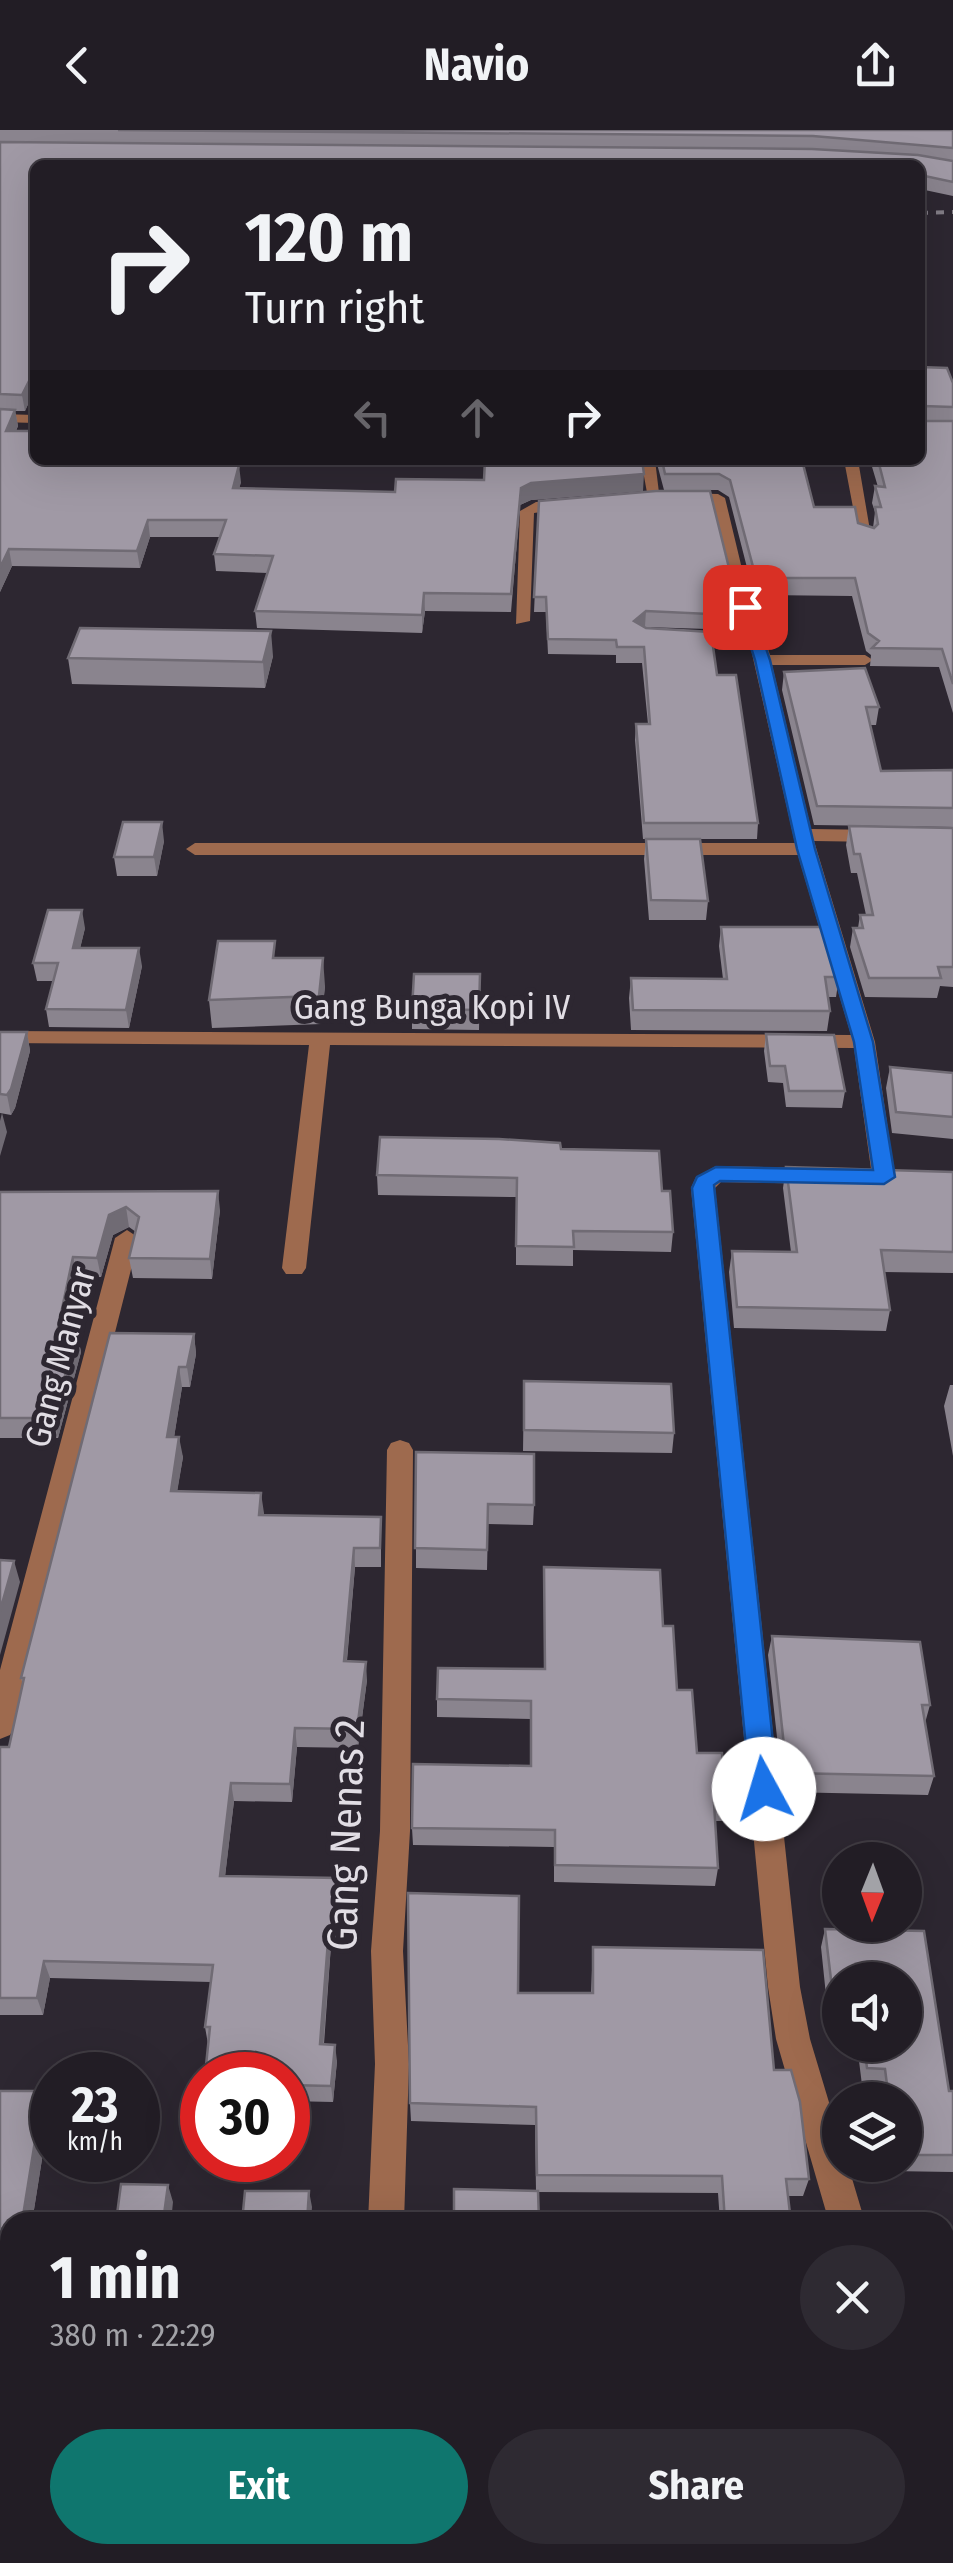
<!DOCTYPE html>
<html lang="en">
<head>
<meta charset="utf-8">
<style>
	body { margin:0; font-family:"Fira Sans Condensed",sans-serif; background:#2e2a32; color:#f1f3f6; height:100vh; display:flex; flex-direction:column; font-size:38px; white-space:nowrap }
	* { box-sizing:border-box; margin:0 }
	p { font-size:32px; color:#a2a2a7 }
	.icon { flex:none; width:55px; height:55px; fill:none; stroke:currentColor; stroke-width:2; stroke-linecap:round; stroke-linejoin:round }
	.map { position:relative; flex:1; overflow:hidden }
	.sheet { position:absolute; left:0px; top:2082px; width:955px; height:352px; display:flex; flex-direction:column; background:#221d25; border-radius:30px 30px 0 0; box-shadow:0 10px 40px #0002,0 0 0 2px #3f3b42 }
	.sheet>* { flex:none }
	.guide { position:absolute; left:30px; top:30px; width:895px; height:305px; border-radius:15px; box-shadow:0 10px 40px #0002,0 0 0 2px #3f3b42; background:#221d25; color:#f1f3f6; overflow:hidden }
	.needle { width:65px; rotate:181deg }
	.tools { position:absolute; left:822px; top:1712px; display:grid; gap:20px }
	.tools a { display:grid; place-items:center; width:100px; height:100px; border-radius:50%; background:#221d25; box-shadow:0 10px 40px #0002,0 0 0 2px #3f3b42; font-size:50px }
	.speed { position:absolute; left:30px; top:1922px; display:flex; gap:20px; font-size:50px; font-weight:700; text-align:center }
	.speed>* { display:grid; place-content:center; width:130px; height:130px; border-radius:50%; background:#221d25; box-shadow:0 10px 40px #0002,0 0 0 2px #3f3b42; line-height:1 }
	.speed small { font-size:25px; font-weight:400 }
	.speed .limit { border:15px solid #d22; background:#fff; color:#111 }
	.pin { position:absolute; display:grid; place-items:center; width:85px; height:85px; color:#fff; margin:-42px; border-radius:20px; box-shadow:0 5px 15px #0006 }
	.me { position:absolute; width:110px; margin:-55px; rotate:354deg; stroke-linejoin:round; filter:drop-shadow(0 0 8px #0008) }
	.turn { display:flex; align-items:center; gap:35px; height:210px; padding:0 50px; font-size:45px }
	.turn .icon { width:130px; height:130px; stroke-width:2.5 }
	.turn b { display:block; font-size:70px; line-height:85px }
	.lanes { display:flex; align-items:center; height:95px; padding:0 50px; background:#0003; justify-content:center; gap:50px; direction:ltr }
	.lanes .off { opacity:.35 }
	.round { display:grid; place-items:center; flex:none; width:105px; height:105px; border-radius:52px; background:#2e2a32 }
	.overview { display:flex; align-items:center; justify-content:space-between; height:170px; padding:0 50px }
	h1 { font-size:60px; font-weight:700; line-height:75px }
	.primary-button { display:flex; gap:20px; margin-top:auto; padding:20px 50px }
	.primary-button a { flex:1; height:115px; border-radius:60px; background:#0f766e; color:#fff; font-size:40px; font-weight:700; line-height:115px; text-align:center }
	.primary-button a+a { background:#2e2a32; color:#f1f3f6 }
	header { display:flex; justify-content:space-between; align-items:center; height:130px; padding:0 50px; background:#221d25; font-size:45px; font-weight:700 }
	.map>svg:first-child { display:block }
	.lines { fill:none; stroke-linecap:round; stroke-linejoin:round }
	.minor { fill:#9e6a4e; fill-rule:evenodd }
	.rail { stroke:#827d86; stroke-width:4; stroke-dasharray:8 8; stroke-linecap:butt }
	.wall { fill:#8a848e }
	.shaded-wall { fill:#706b74 }
	.building { fill:#a099a5; stroke:#706b74; stroke-width:2.5 }
	.route { fill:#1a73e8; stroke:#114b97; stroke-width:2.5 }
	.labels { text-anchor:middle; stroke-width:10; stroke-linejoin:round; paint-order:stroke }
	.street-label { font-size:35px; fill:#e1dde4; stroke:#2d2731 }
	.near-street-label { font-size:42px; fill:#e1dde4; stroke:#2d2731 }
</style>
</head>
<body>
<header><svg class="icon" aria-label="back" viewBox="0 0 24 24"><path d="M15 5l-7 7 7 7"/></svg>Navio<svg class="icon" aria-label="share" viewBox="0 0 24 24"><path d="M12 15V3M7 8l5-5 5 5M5 13v7h14v-7"/></svg></header>
<div class="map">
<svg width="953" height="2433" viewBox="0 0 953 2433">
	<rect width="100%" height="100%" fill="#2d2731"/>
	<g class="lines">
		<path class="minor" d="M0,284L35,285V293L0,292Z
			M641,330H655L660,371L648,368Z
			M844,330H858L872,412L859,409Z
			M680,363L718,364L725,368L743,443L770,525H865L873,530L865,535H772L811,699L878,700L887,706L878,712L814,711L875,912L895,1047C886,1059 857,1059 848,1047L851,1042L871,1039L854,918L330,915L306,1138L302,1144H286L282,1138L309,915L0,913V901L851,905L798,725H195L186,719L195,713H795L750,515L680,512L672,507L680,502L747,505L727,443L712,372L675,370V364Z
			M575,371V377L534,383L530,491L516,494L520,381L536,372Z
			M716,1036L819,1038L830,1046L819,1054L721,1052L715,1058L800,1857L810,1909L840,2009V2035H848L865,2092H829L776,1909L768,1857L691,1058L696,1047Z
			M127,1100L139,1108L15,1596L10,1605L0,1609V1540L115,1108Z
			M400,1310L409,1313L413,1320L410,1701L403,1821L409,1934L404,2092H368L375,1934L371,1821L380,1701L387,1320L391,1313Z
			M945,2397L953,2400V2433H930L928,2425H945Z
			M58,2425H98L97,2433H57Z
			M342,2425H382V2433H342Z"/>
		<path class="rail" d="M920,83L953,82"/>
	</g>
	<path class="wall" d="M0,0H953V66L920,59V35H35V259L25,281H15L18,296L16,301L35,330H112L110,335L241,352L239,358L395,362L643,361L531,370L520,375L511,482L425,481L422,503L257,498L255,481L268,443L216,441L214,424L220,407H150L140,438L12,436L0,462Z
		M920,237L953,253V583L939,537L870,536L871,525L866,521L852,466L754,465L729,367L718,360H664L656,330H802L814,377L873,398L875,382L872,373L875,356L878,357L870,330H920Z
		M539,371L732,450L730,465H717L719,473L717,488H708L707,499L644,497L717,545L758,693L757,709H643L635,610L636,594H648L642,533H616V525L548,524L546,482H534Z
		M273,526L265,558L72,554L68,528Z
		M784,542L879,577L876,595H870L881,641L953,640V697L814,695L782,560Z
		M849,696L953,698V857L940,856L937,868L865,867L850,817L853,798H858L860,785H866L857,743H851L846,715Z
		M646,709L708,771L706,790H649L644,729Z
		M164,711L157,746H117L114,727Z
		M721,797L839,847L836,867H828L830,881L827,901L631,900L629,868L631,848L723,849L719,816Z
		M85,798L80,818L142,836L129,898L49,897L46,879L53,851H37L33,833Z
		M276,828L325,856L321,894L212,898L209,870Z
		M480,844L479,900L412,899V879Z
		M0,902H27L30,921L15,978L11,985L0,983Z
		M766,904L845,961L842,978L786,977L783,953L768,952L764,921Z
		M890,937L953,943V1009L892,1003L886,958Z
		M561,1019L662,1061L673,1102L671,1122L573,1120V1136L516,1135V1067L378,1065L377,1045Z
		M786,1037L953,1042V1143L884,1142L890,1180L886,1201L734,1198L729,1142L732,1121L791,1122L783,1058Z
		M0,1062L220,1080L212,1149L133,1148L129,1128L136,1102L129,1097L113,1105L101,1147H77L65,1202L77,1203L81,1222L58,1308H0Z
		M194,1204L196,1224L190,1257H182L174,1307L183,1327L177,1361L264,1383L263,1385L381,1387V1437H355L347,1531L367,1550L358,1618L297,1617L292,1672L234,1671L225,1746L338,1748L340,1766L335,1815H331L324,1914L337,1931L333,1972L288,1971V1945L208,1914L205,1897L211,1852L50,1848L43,1885H0V1617H9L23,1555L21,1548Z
		M524,1251L674,1303L672,1323L523,1321Z
		M950,1255H953V1326L944,1276Z
		M416,1322L534,1375L533,1395L488,1394L487,1440L416,1438Z
		M544,1437L663,1496L677,1560L697,1623L726,1673L723,1691H715L718,1738L715,1756L554,1752V1717L413,1715L412,1698L531,1636V1589L437,1587V1569L544,1539Z
		M772,1506L930,1575L925,1593L934,1646L928,1665L783,1662L768,1525Z
		M825,1799L924,1801L949,1961H953V2042L889,2041V2035H905V1970H881L880,1955H862L857,1915H905V1850H840V1876L827,1875L821,1817Z
		M593,1817L774,1940L809,2049L803,2066H788L791,2092H720L718,2063L538,2062L536,2061L535,1995L411,1991L410,1973L518,1863H591Z
		M0,1961H43L50,1979L32,2092H10V2115H0Z
		M0,2286H10V2410H0Z"/>
	<path class="shaded-wall" d="M35,239V259L25,281L22,265Z
		M15,280L18,296L8,317L6,301Z
		M239,335L241,352L235,375L233,358Z
		M644,344L643,361L531,370L520,375L511,482L521,358L531,353Z
		M148,390L150,407L140,438L137,421Z
		M9,419L12,436L0,462V438Z
		M424,463L425,481L422,503V485Z
		M646,481L645,496L633,506L634,491Z
		M271,501L273,526L265,558L263,532Z
		M162,692L164,711L157,746L154,727Z
		M82,780L85,798L76,836L73,818Z
		M139,818L142,836L129,898L126,880Z
		M323,828L325,856L321,894L319,866Z
		M27,902L30,921L15,978L11,985L7,965Z
		M2,983L7,1002L0,1026V991Z
		M218,1061L220,1080L212,1149L210,1129Z
		M126,1077L129,1097L113,1105L101,1147L97,1128L109,1085Z
		M73,1127L77,1147L61,1222L57,1202Z
		M77,1203L81,1222L58,1308L53,1288Z
		M194,1204L196,1224L190,1257L187,1237Z
		M179,1237L182,1257L171,1327L167,1307Z
		M179,1307L183,1327L174,1381L171,1361Z
		M261,1363L264,1383L261,1404L259,1385Z
		M354,1418L355,1437L345,1550L344,1531Z
		M14,1431L20,1452L0,1525V1481Z
		M366,1532L367,1550L358,1618L357,1599Z
		M295,1598L297,1617L292,1672L290,1654Z
		M231,1653L234,1671L223,1764L220,1746Z
		M338,1748L340,1766L335,1815L333,1798Z
		M329,1798L331,1815L322,1931L320,1914Z
		M44,1831L50,1848L43,1885L37,1868Z
		M335,1915L337,1931L333,1972L331,1956Z
		M43,1961L50,1979L32,2092H22Z
		M168,2055L173,2072L171,2092H163Z
		M309,2061L312,2077L311,2092H307Z"/>
	<path class="building" d="M118,0H953V18L813,6Z
		M0,12L812,19L918,25L953,31V52L920,45V35H35V239L22,265L0,264Z
		M920,237L947,238L953,253V277L923,276L920,284Z
		M0,279L15,280L6,301H35V330H104L102,334L239,335L233,358L395,362L396,349L484,350L485,330H642L644,344L531,353L521,358L511,464L424,463L422,485L255,481L273,426L214,424L226,390H148L137,421L9,419L0,438Z
		M920,289L923,291H953V554L942,519L872,518L879,511L868,503L855,448H756L730,350L719,344H665L662,330H802L814,377H855L858,393L874,398L878,394L875,377H881L875,356L885,357L878,330H920Z
		M656,361H710L732,450H715L719,473H707L709,484L646,481L634,491L646,498L711,502L717,545H736L758,693H644L636,594H650L644,517H617L616,510L548,509L546,467H534L539,371Z
		M80,498L271,501L263,532L68,528Z
		M865,538L879,577H866L881,641L953,640V678L817,676L784,542Z
		M123,692H162L154,727H114Z
		M849,696L953,698V837H938L941,848H869L853,798H863L860,785H873L860,724H854Z
		M646,709H700L708,771L651,770Z
		M48,780H82L73,818H139L126,880L46,879L58,833H33Z
		M721,797H824L839,847H825L830,881L633,880L631,848L727,849Z
		M218,811H275L273,828H323L319,866L209,870Z
		M414,844H480L479,880L412,879Z
		M0,902H27L11,959L7,965L0,964Z
		M766,904L834,905L845,961H789L785,936H770Z
		M890,937L953,943V987L896,982Z
		M380,1007L499,1009L560,1013L561,1019L659,1021L662,1061H670L673,1102L573,1101L574,1117L516,1116L517,1048L377,1045Z
		M786,1037L953,1042V1122L881,1120L890,1180L737,1177L732,1121L797,1122Z
		M218,1061L210,1129L129,1128L139,1087L126,1077L109,1085L97,1128L73,1127L57,1202L77,1203L53,1288H0V1062Z
		M110,1203L194,1204L187,1237H179L167,1307H179L171,1361L261,1363L259,1385L381,1387L380,1418H354L344,1531L366,1532L357,1599L295,1598L290,1654L231,1653L220,1746L338,1748L333,1798H329L320,1914L335,1915L331,1956L288,1955V1945H205L210,1897H205L213,1835L44,1831L37,1868H0V1617H9L24,1548H21Z
		M524,1251L671,1254L674,1303L524,1300Z
		M416,1322L534,1324V1375L488,1374L487,1420L415,1418Z
		M0,1430L14,1431L0,1481Z
		M544,1437L660,1440L663,1496H673L677,1560H692L697,1623H722L726,1673H714L718,1738L555,1735V1700L412,1698L413,1634L531,1636V1571L437,1569L438,1538L545,1539Z
		M772,1506L920,1512L930,1575H922L934,1646L787,1643Z
		M408,1763L519,1766L518,1863H593V1817L763,1820L774,1940H791L800,1972L809,2049H786L791,2092H725L722,2046L537,2045L536,1977L410,1973Z
		M825,1799L924,1801L949,1961H953V2025H905V1970H889L885,1939L867,1938L864,1915H905V1850H840V1858H832Z
		M0,1961H43L22,2092H10V2099L0,2098Z
		M121,2054L168,2055L163,2092H116Z
		M454,2059L538,2061L539,2092H454Z
		M245,2061H309L307,2092H242Z
		M0,2286H10V2397L0,2396Z
		M80,2425H316L315,2433H79Z
		M378,2425H462V2433H378Z
		M522,2425H615V2429L762,2433H522Z"/>
	<path class="route" d="M745,472L752,477L770,530L815,719L873,912L895,1047L884,1054L720,1051L714,1055L778,1659L774,1668L764,1671L754,1668L750,1659L692,1058L697,1047L716,1037L873,1040L854,912L797,719L755,530L738,477Z"/>
	<g class="labels">
		<g class="street-label">
			<text x="432" y="889">Gang Bunga Kopi IV</text>
			<text transform="translate(60 1227) rotate(-75)" y="12">Gang Manyar</text>
		</g>
		<g class="near-street-label">
			<text transform="translate(345 1705) rotate(-88)" y="15">Gang Nenas 2</text>
		</g>
	</g>
</svg>
<div class="tools">
<a><svg class="needle" viewBox="-14 -14 28 28"><path d="M0-13l5 13h-10z" fill="#e53935"/><path d="M0 13l5-13h-10z" fill="#a2a2a7"/></svg></a>
<a><svg class="icon" aria-label="sound" viewBox="0 0 24 24"><path d="M4 9h4l5-4v14l-5-4H4zM17 9q2 3 0 6"/></svg></a>
<a><svg class="icon" aria-label="layers" viewBox="0 0 24 24"><path d="M12 4l9 5-9 5-9-5zM3 14l9 5 9-5"/></svg></a>
</div>
<div class="speed"><div>23<small>km/h</small></div><div class="limit">30</div></div>
<div class="pin" style="left:745px;top:477px;background:#d93025"><svg class="icon" aria-label="arrive" viewBox="0 0 24 24"><path d="M6 21V4h12l-3 4 3 4H6"/></svg></div>
<svg class="me" style="left:764px;top:1659px" viewBox="-20 -20 40 40"><circle r="19" fill="#fff"/><path d="M0-13L10 11 0 6-10 11z" fill="#1a73e8"/></svg>
<div class="guide">
<div class="turn"><svg class="icon" aria-label="right" viewBox="0 0 24 24"><path d="M7 20v-9h11M14 6l5 5-5 5"/></svg><div><b>120 m</b>Turn right</div></div>
<div class="lanes"><svg class="icon off" aria-label="left" viewBox="0 0 24 24"><path d="M17 20v-9H6M10 6l-5 5 5 5"/></svg><svg class="icon off" aria-label="ahead" viewBox="0 0 24 24"><path d="M12 20V5M6 11l6-6 6 6"/></svg><svg class="icon" aria-label="right" viewBox="0 0 24 24"><path d="M7 20v-9h11M14 6l5 5-5 5"/></svg></div>
</div>
<section class="sheet">
<div class="overview"><div><h1>1 min</h1><p>380 m · 22:29</p></div><a class="round"><svg class="icon" aria-label="close" viewBox="0 0 24 24"><path d="M6 6l12 12M18 6L6 18"/></svg></a></div>
<div class="primary-button"><a>Exit</a><a>Share</a></div>
</section>
</div>
</body>
</html>
